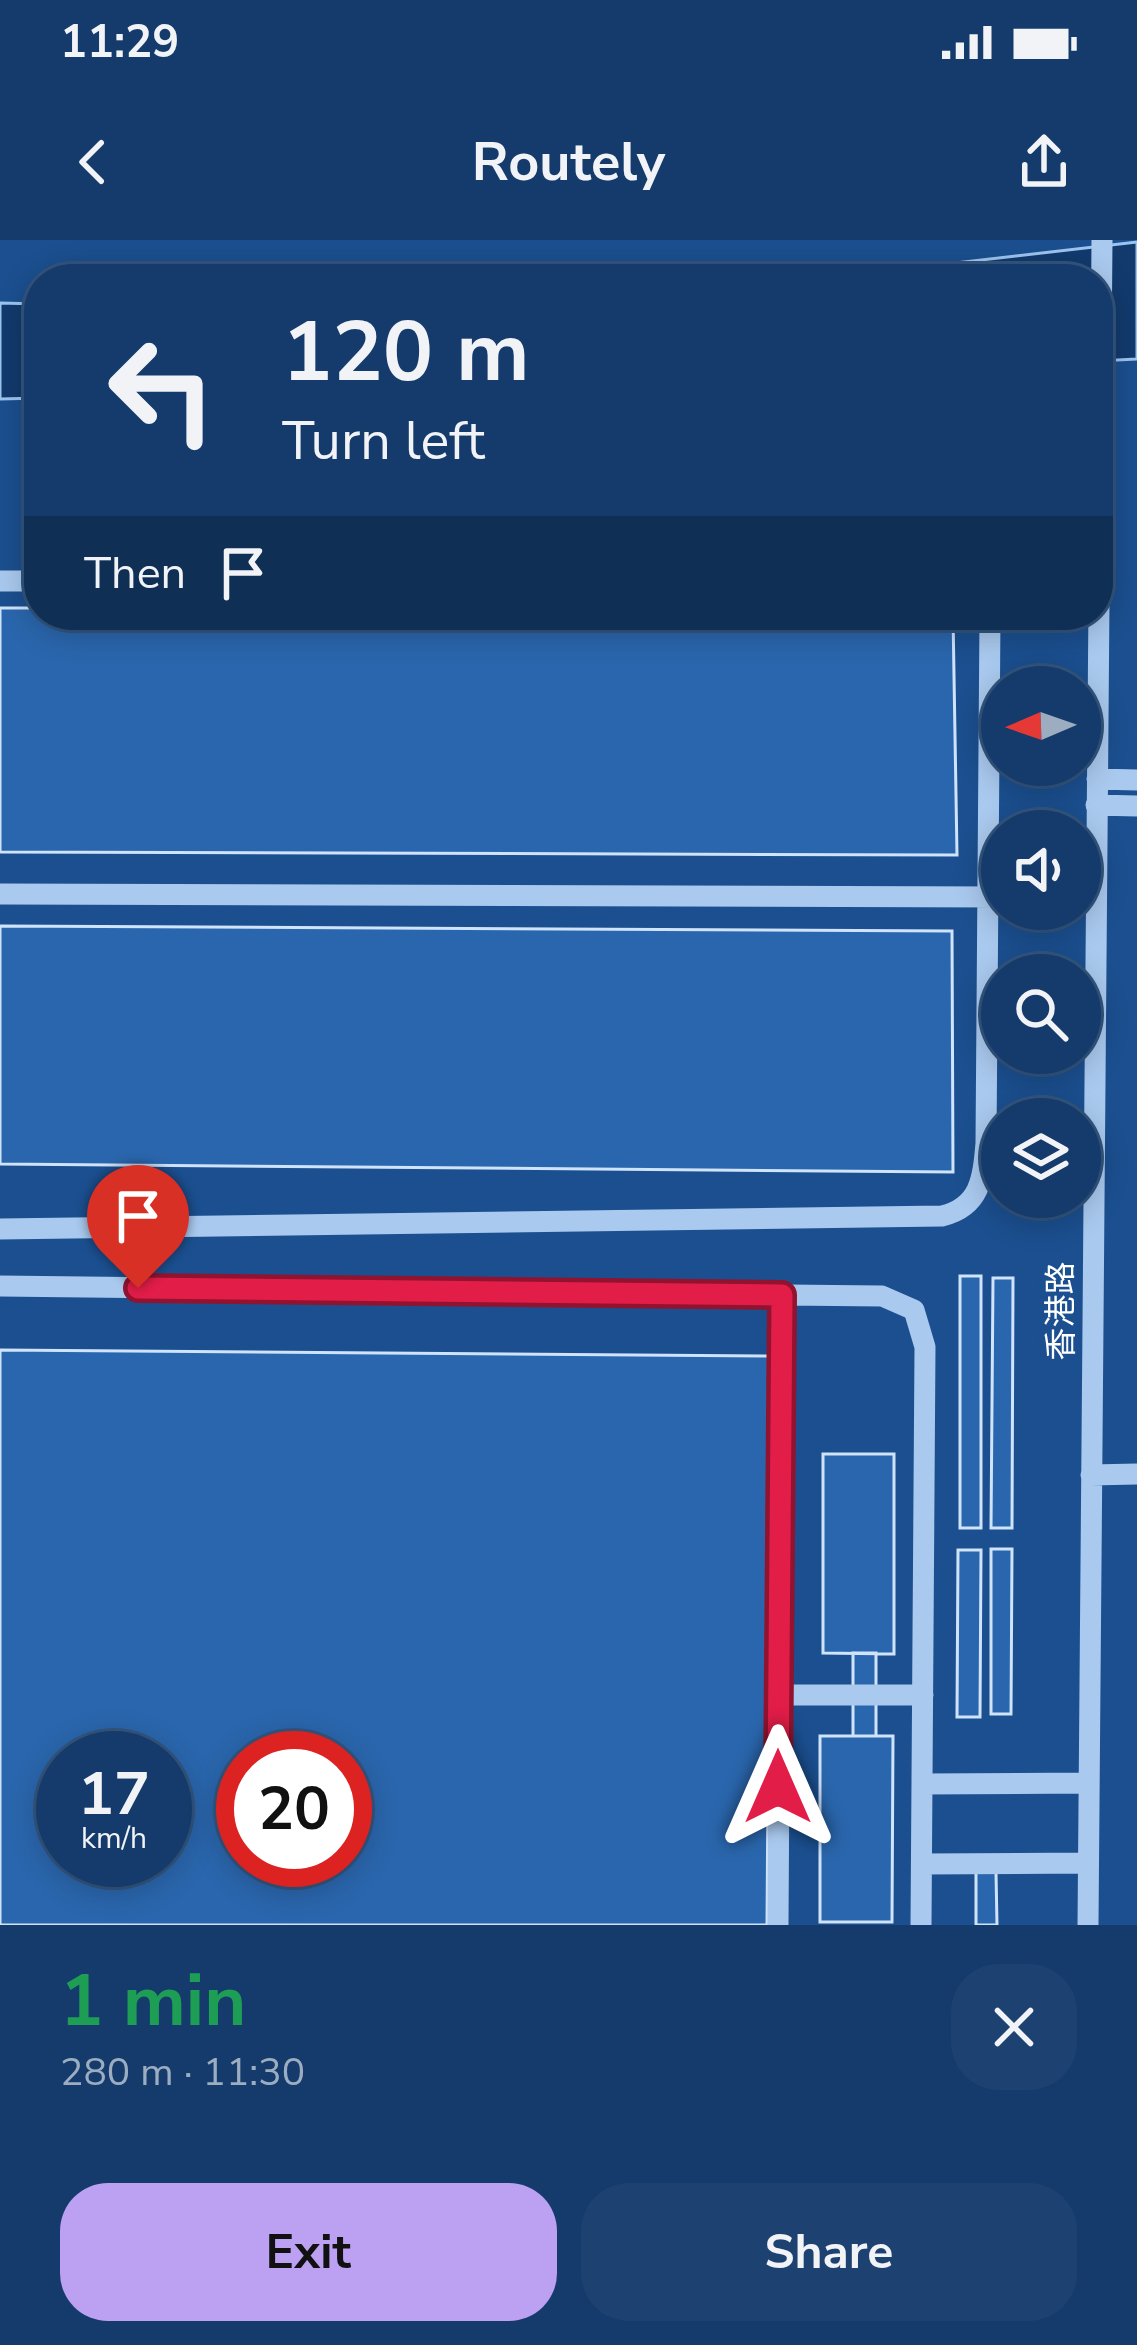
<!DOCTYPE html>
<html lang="en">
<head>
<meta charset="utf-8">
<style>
	body { margin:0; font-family:"Nunito Sans","Noto Sans SC",sans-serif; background:#1d4271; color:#f1f3f6; height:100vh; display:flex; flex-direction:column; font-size:45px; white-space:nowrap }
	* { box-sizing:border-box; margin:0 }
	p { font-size:39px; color:#9dadc1 }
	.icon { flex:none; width:66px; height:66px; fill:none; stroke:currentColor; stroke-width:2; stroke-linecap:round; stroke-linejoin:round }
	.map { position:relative; height:1685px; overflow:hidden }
	.drawer { display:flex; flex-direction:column; background:#143b6b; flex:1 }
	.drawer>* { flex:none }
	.banner { position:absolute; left:24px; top:24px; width:1089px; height:366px; border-radius:48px; box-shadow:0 6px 30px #0003,0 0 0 3px #33557e; background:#143b6b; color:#f1f3f6; overflow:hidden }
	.needle { width:78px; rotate:268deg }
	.fabs { position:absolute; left:981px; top:426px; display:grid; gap:24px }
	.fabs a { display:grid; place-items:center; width:120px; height:120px; border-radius:50%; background:#143b6b; box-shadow:0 6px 30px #0003,0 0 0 3px #33557e; font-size:60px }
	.speed { position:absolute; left:36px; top:1491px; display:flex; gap:24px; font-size:60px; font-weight:700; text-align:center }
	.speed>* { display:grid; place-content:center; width:156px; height:156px; border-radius:50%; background:#143b6b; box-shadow:0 6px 30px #0003,0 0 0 3px #33557e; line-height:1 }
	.speed small { font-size:30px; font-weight:400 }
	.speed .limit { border:18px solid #d22; background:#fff; color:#111 }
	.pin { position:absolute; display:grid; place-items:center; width:102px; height:102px; color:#fff; margin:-123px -51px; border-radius:50% 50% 50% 0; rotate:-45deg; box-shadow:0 0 12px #0007 }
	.pin .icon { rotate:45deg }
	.me { position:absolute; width:132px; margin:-66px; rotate:0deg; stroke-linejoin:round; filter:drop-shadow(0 0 9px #0008) }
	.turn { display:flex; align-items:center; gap:42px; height:252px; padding:0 60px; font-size:54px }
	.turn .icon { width:156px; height:156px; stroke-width:2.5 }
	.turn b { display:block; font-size:84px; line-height:102px }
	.then { display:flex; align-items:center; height:114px; padding:0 60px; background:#0003; gap:24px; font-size:45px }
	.round { display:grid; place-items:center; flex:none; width:126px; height:126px; border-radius:48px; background:#1d4271 }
	.overview { display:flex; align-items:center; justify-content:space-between; height:204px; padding:0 60px }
	h1 { font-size:72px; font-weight:700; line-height:90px; color:#1e9e55 }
	.button { display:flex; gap:24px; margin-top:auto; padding:24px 60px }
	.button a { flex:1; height:138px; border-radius:48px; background:#bca0f2; color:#111; font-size:48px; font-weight:700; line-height:138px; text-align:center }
	.button a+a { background:#1d4271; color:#f1f3f6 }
	.status { display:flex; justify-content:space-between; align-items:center; height:84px; padding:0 60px; background:#143b6b; direction:ltr }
	.status svg { height:33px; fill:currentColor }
	header { display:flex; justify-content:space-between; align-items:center; height:156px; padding:0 60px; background:#143b6b; font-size:54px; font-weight:700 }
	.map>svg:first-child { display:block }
	.water { fill:#123a6d; stroke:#9cc4f0; stroke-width:3 }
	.building { fill:#2a66ad; stroke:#cfe3fa; stroke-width:3; fill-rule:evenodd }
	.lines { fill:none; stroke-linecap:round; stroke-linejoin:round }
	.minor { stroke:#a9c9ee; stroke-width:21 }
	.route-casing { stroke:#92132f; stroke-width:30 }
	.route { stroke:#e11d48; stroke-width:21 }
	.labels { text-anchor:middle; stroke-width:12; stroke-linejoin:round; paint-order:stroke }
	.street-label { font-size:33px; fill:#fff; stroke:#1b4f8f }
</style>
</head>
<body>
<div class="status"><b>11:29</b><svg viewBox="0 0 49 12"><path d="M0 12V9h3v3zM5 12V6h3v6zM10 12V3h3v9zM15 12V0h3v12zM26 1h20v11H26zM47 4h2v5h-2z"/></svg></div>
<header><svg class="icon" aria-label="back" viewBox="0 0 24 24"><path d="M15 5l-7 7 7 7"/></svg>Routely<svg class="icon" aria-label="share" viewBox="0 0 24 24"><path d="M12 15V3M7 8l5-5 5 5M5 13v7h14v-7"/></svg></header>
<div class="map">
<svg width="1137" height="1685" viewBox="0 0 1137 1685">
	<rect width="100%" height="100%" fill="#1b4f8f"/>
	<path class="water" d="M1137,2V119L1098,121V39H817Z
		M0,63L39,64V158L0,159Z"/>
	<path class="building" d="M0,368H39V375H953L957,615L0,612Z
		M0,686L952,691L953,932L0,924Z
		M960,1036H981V1288H960Z
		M993,1038H1013L1012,1288H991Z
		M0,1110L771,1116L767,1685H0ZM63,1518H165V1620H63ZM243,1518H345V1620H243Z
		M823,1214H894V1414L823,1413Z
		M991,1309H1012L1011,1474H991Z
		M958,1310H981L980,1477H957Z
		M853,1413H876V1496H853Z
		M820,1496H893L892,1682H820Z
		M976,1632H996L997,1685H976Z"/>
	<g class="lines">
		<path class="minor" d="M0,341H39
			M1097,539L1137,540
			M1096,565L1137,566
			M0,654L1001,657
			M0,989L942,976C980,967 983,939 986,903L990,375
			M0,1046L882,1056L914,1070L925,1107L921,1685
			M1091,1235L1137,1234
			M779,1455H923
			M922,1544L1089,1543
			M922,1624L1088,1623
			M778,1685L782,1055
			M1088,1685L1102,0"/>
	</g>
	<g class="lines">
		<defs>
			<path id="route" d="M138,1048L782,1055L778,1547"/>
		</defs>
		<use href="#route" class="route-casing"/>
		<use href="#route" class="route"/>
	</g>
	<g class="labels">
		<g class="street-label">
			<text transform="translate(1060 1071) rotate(-90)" y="12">香港路</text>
		</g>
	</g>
</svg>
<div class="fabs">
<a><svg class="needle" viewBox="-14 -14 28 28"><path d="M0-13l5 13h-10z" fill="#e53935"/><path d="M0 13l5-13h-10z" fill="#9dadc1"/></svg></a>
<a><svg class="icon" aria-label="sound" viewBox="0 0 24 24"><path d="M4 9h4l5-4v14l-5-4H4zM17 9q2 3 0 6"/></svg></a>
<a><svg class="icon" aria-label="search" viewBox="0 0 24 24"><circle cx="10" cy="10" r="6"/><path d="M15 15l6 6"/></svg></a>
<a><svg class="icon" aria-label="layers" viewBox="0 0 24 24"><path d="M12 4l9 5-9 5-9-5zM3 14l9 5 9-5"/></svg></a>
</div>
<div class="speed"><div>17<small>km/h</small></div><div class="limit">20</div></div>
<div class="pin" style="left:138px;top:1048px;background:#d93025"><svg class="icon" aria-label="arrive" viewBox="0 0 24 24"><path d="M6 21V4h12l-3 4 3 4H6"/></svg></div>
<svg class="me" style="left:778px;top:1547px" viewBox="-20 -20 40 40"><path d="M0-17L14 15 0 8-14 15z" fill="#e11d48" stroke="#fff" stroke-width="4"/></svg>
<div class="banner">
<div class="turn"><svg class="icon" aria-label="left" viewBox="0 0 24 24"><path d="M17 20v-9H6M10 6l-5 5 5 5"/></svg><div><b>120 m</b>Turn left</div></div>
<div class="then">Then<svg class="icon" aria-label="arrive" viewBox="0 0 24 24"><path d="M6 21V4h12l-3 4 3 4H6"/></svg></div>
</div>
</div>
<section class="drawer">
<div class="overview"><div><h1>1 min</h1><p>280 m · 11:30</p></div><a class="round"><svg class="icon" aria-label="close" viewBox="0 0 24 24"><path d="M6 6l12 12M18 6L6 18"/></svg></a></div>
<div class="button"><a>Exit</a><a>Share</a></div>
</section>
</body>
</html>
